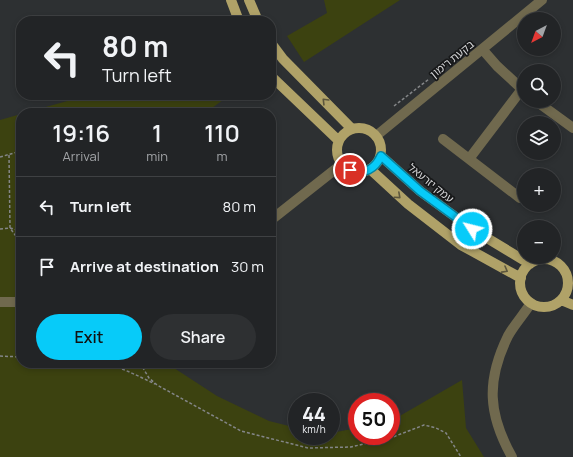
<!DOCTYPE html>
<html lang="en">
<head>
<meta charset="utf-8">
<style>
	body { margin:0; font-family:Manrope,"Noto Sans Hebrew",sans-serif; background:#2e3032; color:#f1f3f6; height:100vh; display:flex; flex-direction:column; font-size:15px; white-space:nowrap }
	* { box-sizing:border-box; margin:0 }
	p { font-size:13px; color:#a2a4a7 }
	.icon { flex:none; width:22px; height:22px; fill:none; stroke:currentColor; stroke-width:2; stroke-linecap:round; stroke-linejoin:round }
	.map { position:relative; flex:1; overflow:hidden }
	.sheet { position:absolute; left:16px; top:108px; width:260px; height:260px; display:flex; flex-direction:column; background:#222426; border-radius:16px; box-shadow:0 2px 6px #0003,0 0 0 1px #3f4143 }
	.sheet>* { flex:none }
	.top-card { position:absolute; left:16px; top:16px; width:260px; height:84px; border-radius:16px; box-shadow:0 2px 6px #0003,0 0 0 1px #3f4143; background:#222426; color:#f1f3f6; overflow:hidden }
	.needle { width:26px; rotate:221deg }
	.fabs { position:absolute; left:517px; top:12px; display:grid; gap:8px }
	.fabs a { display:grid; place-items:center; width:44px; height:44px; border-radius:50%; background:#222426; box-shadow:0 2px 6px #0003,0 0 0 1px #3f4143; font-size:20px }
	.speed { position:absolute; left:288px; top:393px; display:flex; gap:8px; font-size:20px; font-weight:700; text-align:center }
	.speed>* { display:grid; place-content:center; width:52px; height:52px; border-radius:50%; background:#222426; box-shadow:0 2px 6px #0003,0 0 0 1px #3f4143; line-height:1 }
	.speed small { font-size:10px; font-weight:400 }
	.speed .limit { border:6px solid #d22; background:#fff; color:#111 }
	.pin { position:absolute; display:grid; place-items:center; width:34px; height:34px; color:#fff; margin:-17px; border:2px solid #fff; border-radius:50%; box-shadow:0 1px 4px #0007 }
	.me { position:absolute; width:44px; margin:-22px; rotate:306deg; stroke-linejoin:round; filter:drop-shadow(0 0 3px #0008) }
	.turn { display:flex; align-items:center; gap:14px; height:84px; padding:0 20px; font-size:18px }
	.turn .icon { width:52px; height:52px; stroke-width:2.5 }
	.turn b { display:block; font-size:28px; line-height:34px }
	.eta { display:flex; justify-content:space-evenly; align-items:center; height:68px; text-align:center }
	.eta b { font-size:24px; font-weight:600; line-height:28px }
	.primary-button { display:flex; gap:8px; margin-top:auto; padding:8px 20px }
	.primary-button a { flex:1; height:46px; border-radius:24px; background:#07cbf9; color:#111; font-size:16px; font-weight:600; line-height:46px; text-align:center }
	.primary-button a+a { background:#2e3032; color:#f1f3f6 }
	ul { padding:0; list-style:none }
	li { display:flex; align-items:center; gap:12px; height:60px; padding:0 20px; border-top:1px solid #3f4143 }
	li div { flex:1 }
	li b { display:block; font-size:15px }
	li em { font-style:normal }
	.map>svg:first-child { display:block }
	.green { fill:#3c4210 }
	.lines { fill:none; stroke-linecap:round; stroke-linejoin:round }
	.path { stroke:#848688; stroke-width:1.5; stroke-dasharray:3 2; stroke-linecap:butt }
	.minor { stroke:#70694e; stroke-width:10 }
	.major { stroke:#b0a268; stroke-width:10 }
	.oneway { stroke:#5c563d }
	.route-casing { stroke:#0584a2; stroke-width:10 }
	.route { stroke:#07cbf9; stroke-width:7 }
	.labels { text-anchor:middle; stroke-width:3.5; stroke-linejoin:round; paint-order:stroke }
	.street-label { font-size:11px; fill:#d5d6d8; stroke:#171819 }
</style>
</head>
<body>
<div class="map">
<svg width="573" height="457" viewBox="0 0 573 457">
	<rect width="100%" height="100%" fill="#2d3032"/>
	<path class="green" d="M324,0H400L304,62L287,36L327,13Z
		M89,95H230L205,113H24Z
		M21,114V363H169L171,366L217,396L269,421L297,428V436H331V433L357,428V436H391V421L462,380L466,428L484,457H0V120Z"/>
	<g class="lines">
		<path class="path" d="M271,29L274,34
			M394,106L429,79
			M9,155L10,228L18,239H21
			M0,157L21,151
			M0,229L10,228L17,230V203L21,165
			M17,230L21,267
			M0,356L21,357
			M103,363C121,367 138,376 155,384
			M140,363L149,378L157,385L241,431L308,448L351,447L393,437L424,425L436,428L446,433L461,457"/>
		<path class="minor" d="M483,50L497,66L524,91
			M536,101L573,128
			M376,136L542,0
			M443,139L520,198
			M469,159L522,89
			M271,220L342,164
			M0,302H21
			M512,457C488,414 486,381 508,336C514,325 524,314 531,303"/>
		<path class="major" d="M231,0L239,21
			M249,0L258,21
			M271,43L283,59L352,129
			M271,76L339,141
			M337 150a22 22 0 1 1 44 0a22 22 0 1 1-44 0Z
			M381,156L420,191L472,229L530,264
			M370,169L408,204L461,245L521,278
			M520 283a24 24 0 1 1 48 0a24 24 0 1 1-48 0Z
			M561,300L573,305"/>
	</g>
	<defs><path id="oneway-chevron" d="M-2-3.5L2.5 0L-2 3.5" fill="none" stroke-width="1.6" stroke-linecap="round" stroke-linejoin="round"/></defs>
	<g class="oneway">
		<use href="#oneway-chevron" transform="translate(325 101) rotate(-135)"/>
		<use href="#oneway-chevron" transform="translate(398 196) rotate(42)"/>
		<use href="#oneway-chevron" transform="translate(505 270) rotate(29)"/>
	</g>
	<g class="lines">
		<defs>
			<path id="route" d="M350,170C364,175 375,169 381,156L420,191L472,229"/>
		</defs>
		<use href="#route" class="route-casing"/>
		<use href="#route" class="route"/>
	</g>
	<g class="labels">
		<g class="street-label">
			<text transform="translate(452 59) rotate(-39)" y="4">בקעת רימון</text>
			<text transform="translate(431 183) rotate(39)" y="4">עמק יזרעאל</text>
		</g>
	</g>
</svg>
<div class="fabs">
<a><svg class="needle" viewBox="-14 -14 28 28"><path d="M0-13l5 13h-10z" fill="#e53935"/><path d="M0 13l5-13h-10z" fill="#a2a4a7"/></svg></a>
<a><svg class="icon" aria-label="search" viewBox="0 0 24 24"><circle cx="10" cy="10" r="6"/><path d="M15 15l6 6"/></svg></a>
<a><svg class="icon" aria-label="layers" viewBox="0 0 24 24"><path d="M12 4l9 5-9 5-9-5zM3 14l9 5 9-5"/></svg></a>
<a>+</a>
<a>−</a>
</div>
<div class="speed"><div>44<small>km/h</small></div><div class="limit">50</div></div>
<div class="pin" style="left:350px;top:170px;background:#d93025"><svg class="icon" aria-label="arrive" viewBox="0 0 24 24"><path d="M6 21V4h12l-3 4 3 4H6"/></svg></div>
<svg class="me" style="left:472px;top:229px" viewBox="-20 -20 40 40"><circle r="17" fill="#07cbf9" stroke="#fff" stroke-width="3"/><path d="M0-11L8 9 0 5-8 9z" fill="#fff"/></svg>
<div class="top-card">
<div class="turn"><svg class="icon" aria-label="left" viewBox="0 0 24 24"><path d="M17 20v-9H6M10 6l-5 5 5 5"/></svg><div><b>80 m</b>Turn left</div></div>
</div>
<section class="sheet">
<div class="eta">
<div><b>19:16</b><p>Arrival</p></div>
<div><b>1</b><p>min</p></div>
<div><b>110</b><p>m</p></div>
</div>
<ul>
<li><svg class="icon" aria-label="left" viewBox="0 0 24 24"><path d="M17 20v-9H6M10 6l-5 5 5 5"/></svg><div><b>Turn left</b></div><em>80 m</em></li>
<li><svg class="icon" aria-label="arrive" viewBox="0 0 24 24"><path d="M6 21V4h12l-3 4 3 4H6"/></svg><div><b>Arrive at destination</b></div><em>30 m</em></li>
</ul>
<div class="primary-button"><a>Exit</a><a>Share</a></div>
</section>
</div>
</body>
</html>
